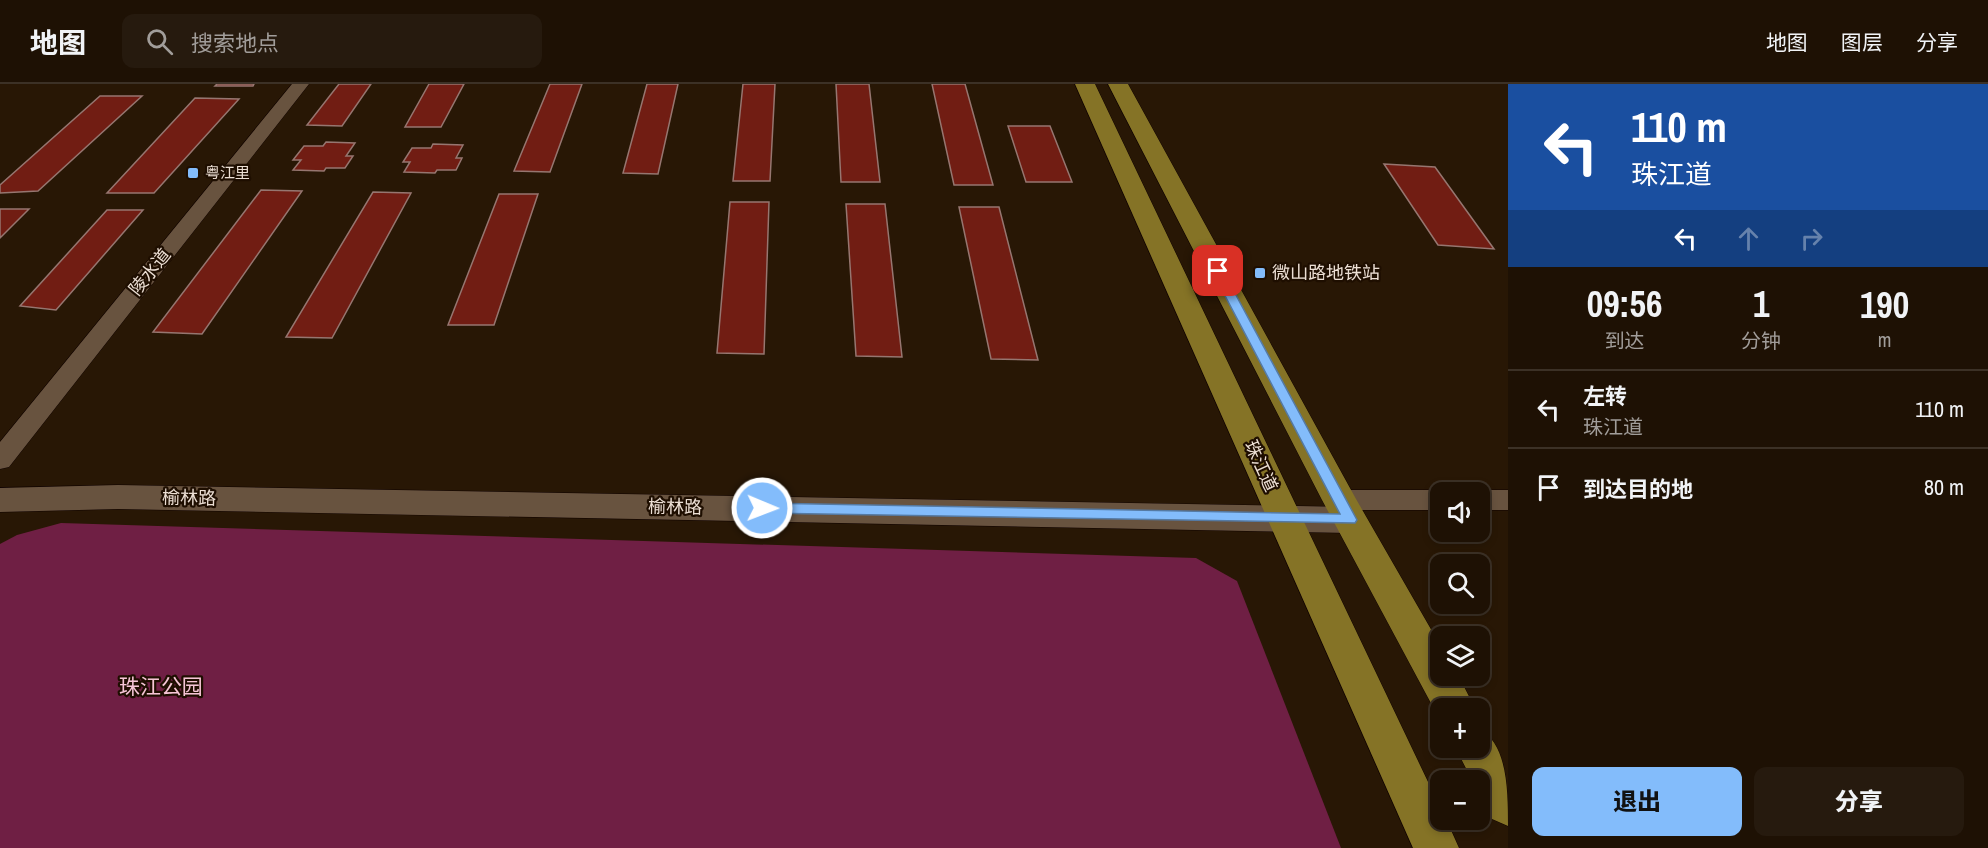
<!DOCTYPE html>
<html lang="zh">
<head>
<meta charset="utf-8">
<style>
	body { margin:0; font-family:"Archivo Narrow","Noto Sans SC",sans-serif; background:#261a0e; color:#f1f3f6; height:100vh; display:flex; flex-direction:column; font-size:22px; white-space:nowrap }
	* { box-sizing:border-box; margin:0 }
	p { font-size:20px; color:#a19d9a }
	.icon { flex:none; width:33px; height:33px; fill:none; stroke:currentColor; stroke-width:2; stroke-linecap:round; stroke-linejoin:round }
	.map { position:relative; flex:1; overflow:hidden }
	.side { display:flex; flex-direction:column; background:#1e1104; width:480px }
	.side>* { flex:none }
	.top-card { background:#1a4fa0; color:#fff; overflow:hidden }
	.tools { position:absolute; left:1430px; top:398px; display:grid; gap:12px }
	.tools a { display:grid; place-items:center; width:60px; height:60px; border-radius:12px; background:#1e1104; box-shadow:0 3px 9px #0003,0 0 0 2px #3c3126; font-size:30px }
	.pin { position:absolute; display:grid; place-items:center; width:51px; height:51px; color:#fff; margin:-26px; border-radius:12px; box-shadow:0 3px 9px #0006 }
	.me { position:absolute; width:66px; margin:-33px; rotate:91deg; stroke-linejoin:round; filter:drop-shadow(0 0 4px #0008) }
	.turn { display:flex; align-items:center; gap:21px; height:126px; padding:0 24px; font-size:27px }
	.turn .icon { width:78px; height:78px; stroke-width:2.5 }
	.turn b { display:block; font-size:42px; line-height:51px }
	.lanes { display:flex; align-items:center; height:57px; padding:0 24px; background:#0003; justify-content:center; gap:30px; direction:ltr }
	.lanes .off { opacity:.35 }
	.eta { display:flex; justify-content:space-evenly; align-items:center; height:102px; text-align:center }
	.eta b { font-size:36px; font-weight:800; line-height:42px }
	.button { display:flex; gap:12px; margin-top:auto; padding:12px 24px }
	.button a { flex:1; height:69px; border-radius:12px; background:#83bcfb; color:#111; font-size:24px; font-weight:800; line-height:69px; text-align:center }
	.button a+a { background:#261a0e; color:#f1f3f6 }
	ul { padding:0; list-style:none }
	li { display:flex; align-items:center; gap:18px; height:78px; padding:0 24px; border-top:2px solid #3c3126 }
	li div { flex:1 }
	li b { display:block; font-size:22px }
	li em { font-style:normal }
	header { display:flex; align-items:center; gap:36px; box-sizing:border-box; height:84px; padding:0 30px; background:#1e1104; border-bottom:2px solid #3c3126 }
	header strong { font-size:28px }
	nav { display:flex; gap:33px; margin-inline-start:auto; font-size:21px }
	.search { width:420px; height:54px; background:#261a0e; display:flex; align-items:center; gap:15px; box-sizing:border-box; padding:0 21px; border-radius:12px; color:#a19d9a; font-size:22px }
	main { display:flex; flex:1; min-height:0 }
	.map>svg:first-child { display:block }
	.green { fill:#6f1f44 }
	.building { fill:#711d13; stroke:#967670; stroke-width:1.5 }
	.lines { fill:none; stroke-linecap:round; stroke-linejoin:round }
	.street-casing { stroke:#100300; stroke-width:1 }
	.secondary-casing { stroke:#100300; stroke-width:1 }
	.primary-casing { stroke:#100300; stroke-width:1 }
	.street { fill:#68533f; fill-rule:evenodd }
	.secondary { fill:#68533f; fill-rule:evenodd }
	.primary { fill:#857326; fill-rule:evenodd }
	.route { fill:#83bcfb; stroke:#557aa3; stroke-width:1.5 }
	.poi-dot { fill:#83bcfb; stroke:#1e0e00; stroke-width:2 }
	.labels { text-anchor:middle; stroke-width:4.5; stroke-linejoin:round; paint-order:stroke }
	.far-poi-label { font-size:15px; fill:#ecdfd4; stroke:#1e0e00; text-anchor:start }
	.street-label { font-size:18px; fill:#ecdfd4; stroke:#1e0e00 }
	.poi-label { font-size:18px; fill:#ecdfd4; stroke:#1e0e00; text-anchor:start }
	.near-park-label { font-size:21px; fill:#f6c5d6; stroke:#1e0e00 }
</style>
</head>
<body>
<header>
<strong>地图</strong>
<div class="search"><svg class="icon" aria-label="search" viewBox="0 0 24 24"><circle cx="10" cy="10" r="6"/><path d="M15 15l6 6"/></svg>搜索地点</div>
<nav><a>地图</a><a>图层</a><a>分享</a></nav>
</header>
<main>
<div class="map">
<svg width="1508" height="764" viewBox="0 0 1508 764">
	<rect width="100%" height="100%" fill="#281705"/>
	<path class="green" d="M61,439L1196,474L1237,497L1341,764H0V460L17,451Z"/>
	<path class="building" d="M217,0H254L253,2H215Z
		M339,0H371L342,42L307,41Z
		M429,0H464L441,43H405Z
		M550,0H582L550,88L514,87Z
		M647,0H678L658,90L623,89Z
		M743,0H775L770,97H733Z
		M836,0H869L880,98H841Z
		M932,0H965L993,101H954Z
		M100,12H142L38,107L0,109V101Z
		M195,14L239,15L154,109H107Z
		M1008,42H1050L1072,98H1026Z
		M326,58L355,59L346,72H353L345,84H326L324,87L293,86L301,76H293L304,62H323Z
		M433,60L463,61L456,74H462L456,86H437L435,89L404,88L410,78H403L412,64H431Z
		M1384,80L1435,83L1494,165L1438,161Z
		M261,106L302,107L202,250L153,248Z
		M373,108L411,109L332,254L286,253Z
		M499,110H538L494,241H448Z
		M730,118H769L764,270L717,269Z
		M846,120H885L902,273L856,272Z
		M959,123H999L1038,276L991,275Z
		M0,125H29L0,154Z
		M107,126H143L56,226L20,222Z"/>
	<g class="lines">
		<defs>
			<path id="street" d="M292,0H309L9,383L0,385V358Z
				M1339,406H1440L1447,408H1440V426H1339L1329,423L1325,416L1329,409Z
				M1479,406H1508V426H1479V408H1472Z"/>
			<path id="secondary" d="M118,401L1350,423L1362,427L1367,436L1362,445L1350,449L118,425L0,428V404Z"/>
			<path id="primary" d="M1075,0H1095L1440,723V735H1446L1459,764H1413Z
				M1108,0H1128L1356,415L1440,561V591H1458L1475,624H1440V636L1322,416Z
				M1479,645C1508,659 1508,709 1508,742L1492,735L1479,710V696H1472L1455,663H1479Z"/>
		</defs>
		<use href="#street" class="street-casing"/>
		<use href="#secondary" class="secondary-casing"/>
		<use href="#primary" class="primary-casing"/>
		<use href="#street" class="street"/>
		<use href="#secondary" class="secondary"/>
		<use href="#primary" class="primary"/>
	</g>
	<path class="route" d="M1218,184L1223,187L1357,436L1355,439L762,429L754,424L762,419L1340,430L1212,187Z"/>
	<g class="poi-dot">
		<rect x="187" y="83" width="12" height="12" rx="3"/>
		<rect x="1254" y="183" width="12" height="12" rx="3"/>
	</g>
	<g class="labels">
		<g class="far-poi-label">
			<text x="205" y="94">粤江里</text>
		</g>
		<g class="street-label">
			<text transform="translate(150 188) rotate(-51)" y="6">陵水道</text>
			<text transform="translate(1261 382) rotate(65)" y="6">珠江道</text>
			<text transform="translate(189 414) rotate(1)" y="6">榆林路</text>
			<text transform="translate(675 423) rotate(1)" y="6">榆林路</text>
		</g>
		<g class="poi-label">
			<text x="1272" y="195">微山路地铁站</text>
		</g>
		<g class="near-park-label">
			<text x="161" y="610">珠江公园</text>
		</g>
	</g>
</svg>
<div class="tools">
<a><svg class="icon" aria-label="sound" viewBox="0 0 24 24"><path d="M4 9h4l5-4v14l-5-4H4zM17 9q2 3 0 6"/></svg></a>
<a><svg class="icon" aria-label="search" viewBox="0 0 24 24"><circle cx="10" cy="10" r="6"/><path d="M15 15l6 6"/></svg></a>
<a><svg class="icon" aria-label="layers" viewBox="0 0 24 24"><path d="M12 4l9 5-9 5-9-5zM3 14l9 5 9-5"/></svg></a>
<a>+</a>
<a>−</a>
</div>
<div class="pin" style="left:1218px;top:187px;background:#d93025"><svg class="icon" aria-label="arrive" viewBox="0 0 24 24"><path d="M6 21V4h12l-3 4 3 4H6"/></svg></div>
<svg class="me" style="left:762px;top:424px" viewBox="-20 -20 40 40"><circle r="17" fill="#83bcfb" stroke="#fff" stroke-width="3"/><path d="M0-11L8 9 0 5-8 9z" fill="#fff"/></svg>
</div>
<section class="side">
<div class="top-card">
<div class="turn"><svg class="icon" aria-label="left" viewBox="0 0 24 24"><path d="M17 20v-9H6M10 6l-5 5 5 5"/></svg><div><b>110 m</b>珠江道</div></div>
<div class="lanes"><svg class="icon" aria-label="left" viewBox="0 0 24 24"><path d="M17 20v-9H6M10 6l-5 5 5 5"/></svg><svg class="icon off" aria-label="ahead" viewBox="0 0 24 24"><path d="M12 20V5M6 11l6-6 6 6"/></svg><svg class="icon off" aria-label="right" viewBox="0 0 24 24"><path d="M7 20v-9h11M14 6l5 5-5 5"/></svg></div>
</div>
<div class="eta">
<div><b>09:56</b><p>到达</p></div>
<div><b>1</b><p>分钟</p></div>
<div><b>190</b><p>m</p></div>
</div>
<ul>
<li><svg class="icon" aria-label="left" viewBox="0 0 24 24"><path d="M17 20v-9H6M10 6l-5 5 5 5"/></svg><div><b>左转</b><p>珠江道</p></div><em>110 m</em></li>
<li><svg class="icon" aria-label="arrive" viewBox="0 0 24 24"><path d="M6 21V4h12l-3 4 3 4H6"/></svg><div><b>到达目的地</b></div><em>80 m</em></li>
</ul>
<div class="button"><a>退出</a><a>分享</a></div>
</section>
</main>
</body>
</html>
